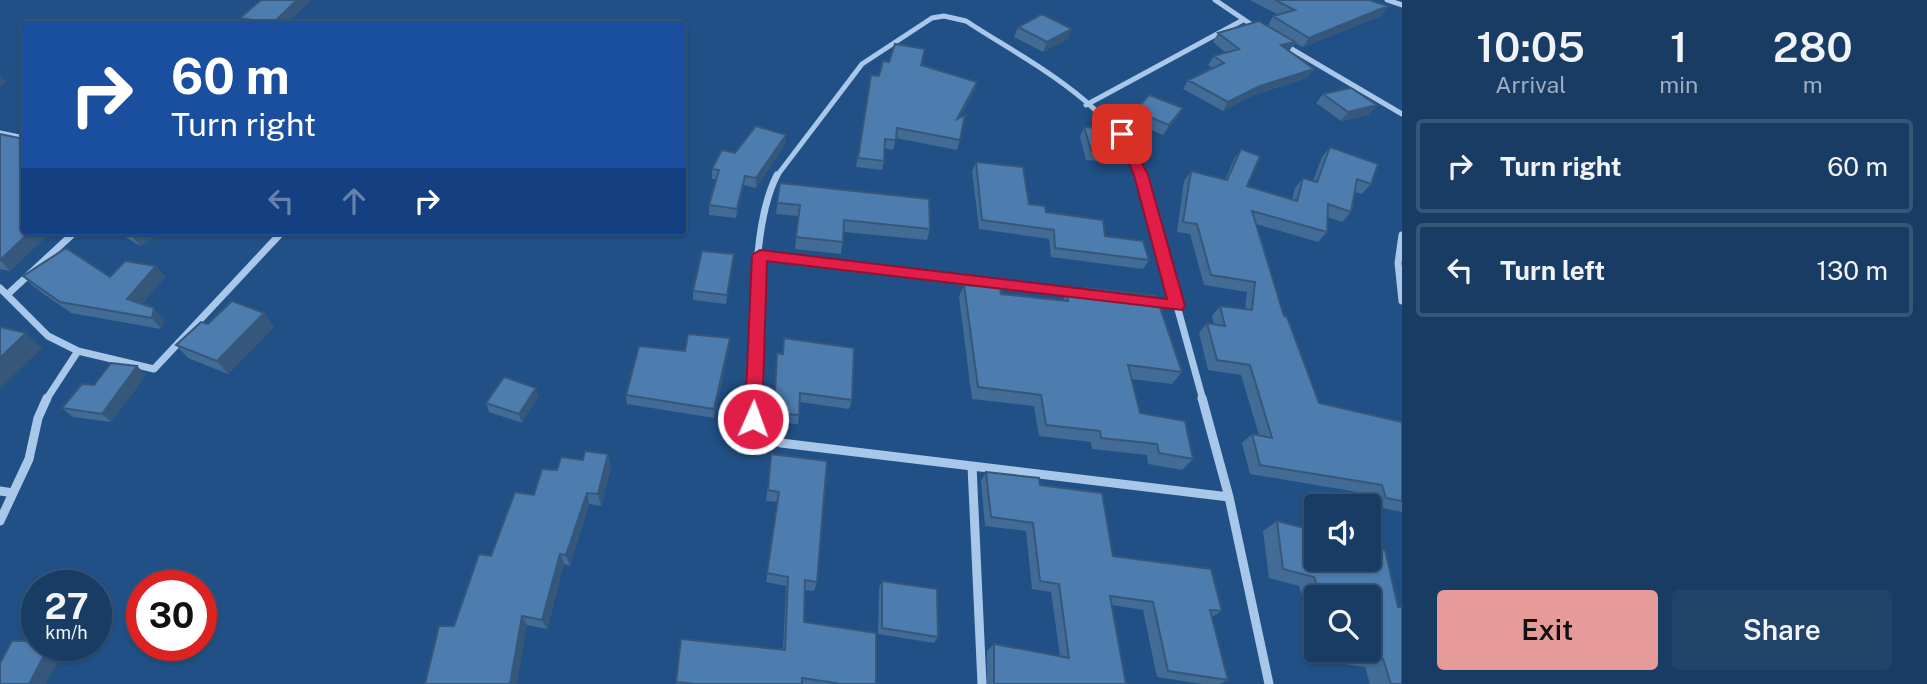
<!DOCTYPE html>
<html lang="en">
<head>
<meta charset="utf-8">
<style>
	body { margin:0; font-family:"Public Sans",sans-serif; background:#21436a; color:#f1f3f6; height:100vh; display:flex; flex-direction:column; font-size:26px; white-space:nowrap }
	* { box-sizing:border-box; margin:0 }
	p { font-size:23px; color:#9fadbf }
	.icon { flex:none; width:38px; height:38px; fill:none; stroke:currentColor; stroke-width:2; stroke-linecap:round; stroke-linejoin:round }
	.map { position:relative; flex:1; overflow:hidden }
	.details { display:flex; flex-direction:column; background:#183c64; width:525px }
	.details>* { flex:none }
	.banner { position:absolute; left:21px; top:21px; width:665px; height:214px; border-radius:7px; box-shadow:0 2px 5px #0004,0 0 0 2px #365678; background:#1a4fa0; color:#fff; overflow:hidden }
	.buttons { position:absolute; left:1304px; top:494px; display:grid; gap:14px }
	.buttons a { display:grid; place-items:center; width:77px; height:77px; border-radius:7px; background:#183c64; box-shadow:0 2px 5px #0004,0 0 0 2px #365678; font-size:35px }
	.speed { position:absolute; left:21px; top:570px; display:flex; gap:14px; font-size:35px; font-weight:700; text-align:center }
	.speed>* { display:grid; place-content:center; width:91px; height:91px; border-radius:50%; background:#183c64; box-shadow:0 2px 5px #0004,0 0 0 2px #365678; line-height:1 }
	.speed small { font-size:18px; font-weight:400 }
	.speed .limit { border:10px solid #d22; background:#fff; color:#111 }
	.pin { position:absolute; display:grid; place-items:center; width:60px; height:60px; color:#fff; margin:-30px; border-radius:14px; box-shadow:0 4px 10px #0006 }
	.me { position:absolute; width:77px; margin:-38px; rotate:2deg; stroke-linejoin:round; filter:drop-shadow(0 0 5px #0008) }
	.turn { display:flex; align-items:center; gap:24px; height:147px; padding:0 35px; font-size:32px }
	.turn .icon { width:91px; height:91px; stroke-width:2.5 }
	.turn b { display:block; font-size:49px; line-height:60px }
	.lanes { display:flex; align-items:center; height:66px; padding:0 35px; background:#0003; justify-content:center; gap:35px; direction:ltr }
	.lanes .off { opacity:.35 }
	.eta { display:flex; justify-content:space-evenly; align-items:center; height:119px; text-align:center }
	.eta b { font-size:42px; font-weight:600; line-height:49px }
	.action { display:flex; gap:14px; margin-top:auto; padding:14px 35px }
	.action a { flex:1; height:80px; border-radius:7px; background:#e69b98; color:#111; font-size:28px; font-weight:600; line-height:80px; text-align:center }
	.action a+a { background:#21436a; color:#f1f3f6 }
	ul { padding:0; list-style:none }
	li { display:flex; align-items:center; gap:21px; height:94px; margin:0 14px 10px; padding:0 21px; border:4px solid #365678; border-radius:7px }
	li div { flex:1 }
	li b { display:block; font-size:26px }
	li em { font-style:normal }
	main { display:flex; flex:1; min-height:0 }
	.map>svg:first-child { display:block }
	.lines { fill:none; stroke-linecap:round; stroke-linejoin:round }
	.minor-far2 { stroke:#a9c8e9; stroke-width:5 }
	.minor-far1 { stroke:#a9c8e9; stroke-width:7 }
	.minor { stroke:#a9c8e9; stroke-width:9 }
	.wall { fill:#426b96 }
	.shaded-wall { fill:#36577a }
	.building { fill:#4d7caf; stroke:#36577a; stroke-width:2 }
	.route { fill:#e11d48; stroke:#92132f; stroke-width:2 }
</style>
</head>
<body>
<main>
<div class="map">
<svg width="1402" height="684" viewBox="0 0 1402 684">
	<rect width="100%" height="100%" fill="#205085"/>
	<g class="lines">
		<path class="minor-far2" d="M1215,0L1255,27
			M1387,0L1402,5
			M1283,44L1402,114
			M1086,105L1243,20
			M0,133L24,138
			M776,177L862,64L932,18L944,16L966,21C1025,60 1119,105 1140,177"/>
		<path class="minor-far1" d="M1139,175L1177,306
			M1402,235L1398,263L1402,301
			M759,255L1089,295
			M0,288L48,336L78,351L154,369L283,231
			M8,294L76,231
			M1149,302L1177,306L1203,400
			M46,400L78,351
			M754,400C756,337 749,229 777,175"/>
		<path class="minor" d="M754,398C753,424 758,432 781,443L972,466
			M1202,398L1229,497
			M0,491L13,493
			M0,521L29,459L38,418L47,398
			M982,684L972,466L1229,497L1269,684"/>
	</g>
	<path class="wall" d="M311,0L285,24H243L240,18Z
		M1250,0H1369L1388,6L1381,16L1303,47L1295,43L1289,51L1314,69L1307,78L1254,95L1223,111L1183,89L1188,80L1212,68L1208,65L1214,56L1226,53L1213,42L1218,33L1268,26L1273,16L1279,15Z
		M1018,27L1068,39L1043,52L1014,37Z
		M889,62L921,65L977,82L974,91L960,117V140L957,150L896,138L893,150L884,148V161L882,170L856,167L871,75L879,76Z
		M1323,94L1377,105L1369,115L1341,121L1316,103Z
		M1183,108L1177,118L1163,135L1129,121L1135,111Z
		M1084,127L1118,153L1112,162L1086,160L1080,137Z
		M0,134L24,231H52L10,271L0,269Z
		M785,145L756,188L744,185L736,218L709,215V205L716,179H712V169L735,153Z
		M1330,147L1371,184L1362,194L1355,192L1351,212L1342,222L1327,217V232L1318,242L1256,224L1284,316L1319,403L1402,424V512L1373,506L1369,494L1250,474L1242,443L1252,434L1259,435L1241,375L1208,370L1199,333L1207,323L1214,324L1212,316L1220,306L1245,309L1247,292L1204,285L1190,234L1177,232L1184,181L1191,171L1225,180L1234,159L1241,149L1247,186L1292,199L1295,188L1303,178L1313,181L1322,157Z
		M976,162L1029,204L1105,236L1149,260L1143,269L1051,257L1049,239L979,229L972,171Z
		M780,183L930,229L927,240L844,232L841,254L795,249L798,216L776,214Z
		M116,231H163L140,246Z
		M733,264L726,304L693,300V291Z
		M156,266L165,277L142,304L164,319L161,329L71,313L34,287L23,276L110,277Z
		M964,285L1001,294L1063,300L1067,294L1079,296L1084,288L1182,372L1172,384L1132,379L1140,413L1193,459L1182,470L1148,464L1147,455L1092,449L1091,442L1039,436L1034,406L972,399L959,297Z
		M264,313L274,327L228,374L188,358L176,345Z
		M730,338L729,347L714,418L627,404L626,395Z
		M784,338L852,400L849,409L800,402L798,424L773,422L777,353L782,354Z
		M137,366L146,375L111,422L73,417L62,408L94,385Z
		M538,396L522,423L489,412L486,403Z
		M608,454L611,466L601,506L589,504L570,566L564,564L547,629L527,625L454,626L491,556L534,495L557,470L583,460Z
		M770,465L817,582L814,591L804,590V622L876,684H676V682L783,650L786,586L766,582L778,502L766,501Z
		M986,472L1040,485L1113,556L1222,611L1212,617L1228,680L1220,684H1202L1157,677L1143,610L1112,605L1126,684H987V651L994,644L1060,656L1051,592L1032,589L1026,531L985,526L981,481Z
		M1277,521L1316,531V558H1368V545L1385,550L1398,607H1402V684H1370L1365,667L1338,663L1333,649H1368V597H1316V639L1299,586L1269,578L1263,531Z
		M882,581L938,637L934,643L878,634L879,588Z"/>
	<path class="shaded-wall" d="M297,0H311L285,24H274L273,23Z
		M1388,6L1381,16L1303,47L1309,38Z
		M1072,29L1068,39L1043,52L1047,42Z
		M1295,42L1289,51L1281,45Z
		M1314,69L1307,78L1254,95L1223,111L1228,102L1260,86Z
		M0,75L6,82L0,87Z
		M977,82L974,91L954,128L957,119Z
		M1377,105L1369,115L1341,121L1348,112Z
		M1183,108L1177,118L1163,135L1169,125Z
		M786,135L785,145L756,188V178Z
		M745,176L744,185L736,218L737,209Z
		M31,231H52L10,271L0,260Z
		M131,231H163L140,246L129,232Z
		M734,254L733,264L726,304L727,295Z
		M156,266L165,277L137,310L127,299Z
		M154,308L164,319L161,329L152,318Z
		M264,313L274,327L228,374L217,361Z
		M26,333L42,348L0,389V358Z
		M730,338L729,347L714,418V409Z
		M137,366L146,375L111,422L102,414Z
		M536,388L538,396L522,423L519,414Z
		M608,454L611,466L601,506L598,494Z
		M587,493L589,504L570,566L566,555Z
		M560,554L564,564L547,629L542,620Z
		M522,616L527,625L517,684H510Z
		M49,646H60L64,648L46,684H29Z"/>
	<path class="building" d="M261,0H297L273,23L240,18Z
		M1275,0H1369L1388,6L1309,38L1273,16L1295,10Z
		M1042,14L1072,29L1047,42L1018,27Z
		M208,18L214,24H202Z
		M1259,21L1295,42L1281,45L1314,69L1260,86L1228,102L1188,80L1224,63L1214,56L1239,49L1218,33Z
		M895,44L925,49L921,65L977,82L957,119L965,115L960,140L897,128L896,140L885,139L884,161L858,158L871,75L879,76L883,61L889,62Z
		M1351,88L1377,105L1348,112L1323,94Z
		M1149,95L1183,108L1169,125L1135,111Z
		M756,126L786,135L756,178L745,176L737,209L709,205L719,170L712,169L722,150L735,153Z
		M1084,127L1111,129L1118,153L1091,150Z
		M0,134L24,139V231H31L0,260Z
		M1330,147L1378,164L1371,184L1357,179L1351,212L1328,204L1327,232L1252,211L1284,316L1287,317L1319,403L1402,422V501L1386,498L1382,485L1260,465L1252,434L1272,438L1250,365L1217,360L1207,323L1225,326L1220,306L1252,310L1255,282L1211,275L1197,224L1183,222L1191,171L1227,180L1241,149L1260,156L1247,186L1297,201L1303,178L1317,182Z
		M976,162L1023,167L1029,204L1045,206L1046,212L1103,220L1105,236L1143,241L1149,260L1055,248L1054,230L982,220Z
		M780,183L929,199L930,229L844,220L843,242L796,237L800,205L777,203Z
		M66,248L110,277L125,261L156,266L127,299L154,308L152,318L60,302L23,276Z
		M702,251L734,254L727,295L693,291Z
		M964,285L1000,288L1001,294L1068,301L1067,294L1085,297L1084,288L1156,296L1182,372L1128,365L1140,413L1185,421L1193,459L1159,453L1157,444L1101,438L1100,431L1046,425L1041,395L978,387Z
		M232,301L264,313L217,361L176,345L201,322L208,324Z
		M0,327L26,333L0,358Z
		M688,334L730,338L714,409L626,395L639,346L685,351Z
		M784,338L854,348L852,400L800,393L799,415L774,413L777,353L783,354Z
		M111,363L137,366L102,414L62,408L82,384L94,385Z
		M504,377L536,388L519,414L486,403Z
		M585,451L608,454L598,494L587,493L566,555L560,554L542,620L522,616L510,684H425L439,626H454L479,554L491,556L515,492L534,495L542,469L557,470L561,457L583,460Z
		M771,454L827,461L817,582L805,580L804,622L876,633V684H841L802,678V684H696L676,682L681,639L785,650L788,577L767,573L779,492L768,490Z
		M986,472L1039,478L1040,485L1102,493L1113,556L1211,569L1222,611L1210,610L1228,680L1168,671L1153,602L1110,596L1126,684H994V644L1069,658L1059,584L1040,581L1033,523L991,517Z
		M1277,521L1316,531V558H1368V545L1385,550L1398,607H1402V684H1391L1383,659L1355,655L1353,649H1368V597H1321L1314,577L1283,569Z
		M882,581L937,589L938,637L882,628Z
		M12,641H37V646H49L29,684H0V663Z"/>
	<path class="route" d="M1122,130L1128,134L1148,175L1185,306L1182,310L767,261L762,419L759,424H747L745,419L752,255L760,250L1167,299L1134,175L1116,134Z"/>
</svg>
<div class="buttons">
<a><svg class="icon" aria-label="sound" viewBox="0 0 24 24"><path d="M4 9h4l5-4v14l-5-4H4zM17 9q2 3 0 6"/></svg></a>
<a><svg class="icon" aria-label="search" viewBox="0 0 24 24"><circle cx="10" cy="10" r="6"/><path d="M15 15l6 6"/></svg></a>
</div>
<div class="speed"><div>27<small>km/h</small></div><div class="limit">30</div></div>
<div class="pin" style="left:1122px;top:134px;background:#d93025"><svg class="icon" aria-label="arrive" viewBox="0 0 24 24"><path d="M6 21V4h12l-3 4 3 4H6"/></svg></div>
<svg class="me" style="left:753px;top:419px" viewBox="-20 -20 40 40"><circle r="17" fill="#e11d48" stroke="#fff" stroke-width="3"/><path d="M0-11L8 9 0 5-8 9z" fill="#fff"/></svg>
<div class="banner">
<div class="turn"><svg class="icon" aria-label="right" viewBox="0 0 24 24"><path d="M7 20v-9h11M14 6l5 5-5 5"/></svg><div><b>60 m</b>Turn right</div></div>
<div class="lanes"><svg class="icon off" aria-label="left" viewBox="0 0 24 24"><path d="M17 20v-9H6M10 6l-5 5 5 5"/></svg><svg class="icon off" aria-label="ahead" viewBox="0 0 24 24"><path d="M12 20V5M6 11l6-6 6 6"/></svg><svg class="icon" aria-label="right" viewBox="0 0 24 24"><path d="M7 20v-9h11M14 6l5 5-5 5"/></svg></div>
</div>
</div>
<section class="details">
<div class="eta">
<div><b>10:05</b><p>Arrival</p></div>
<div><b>1</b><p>min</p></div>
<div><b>280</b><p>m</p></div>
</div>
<ul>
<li><svg class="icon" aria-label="right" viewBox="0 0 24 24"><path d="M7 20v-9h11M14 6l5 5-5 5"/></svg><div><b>Turn right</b></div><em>60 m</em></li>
<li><svg class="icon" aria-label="left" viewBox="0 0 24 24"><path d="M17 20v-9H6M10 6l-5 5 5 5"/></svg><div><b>Turn left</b></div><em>130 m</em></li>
</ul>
<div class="action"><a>Exit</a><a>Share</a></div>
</section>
</main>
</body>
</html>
